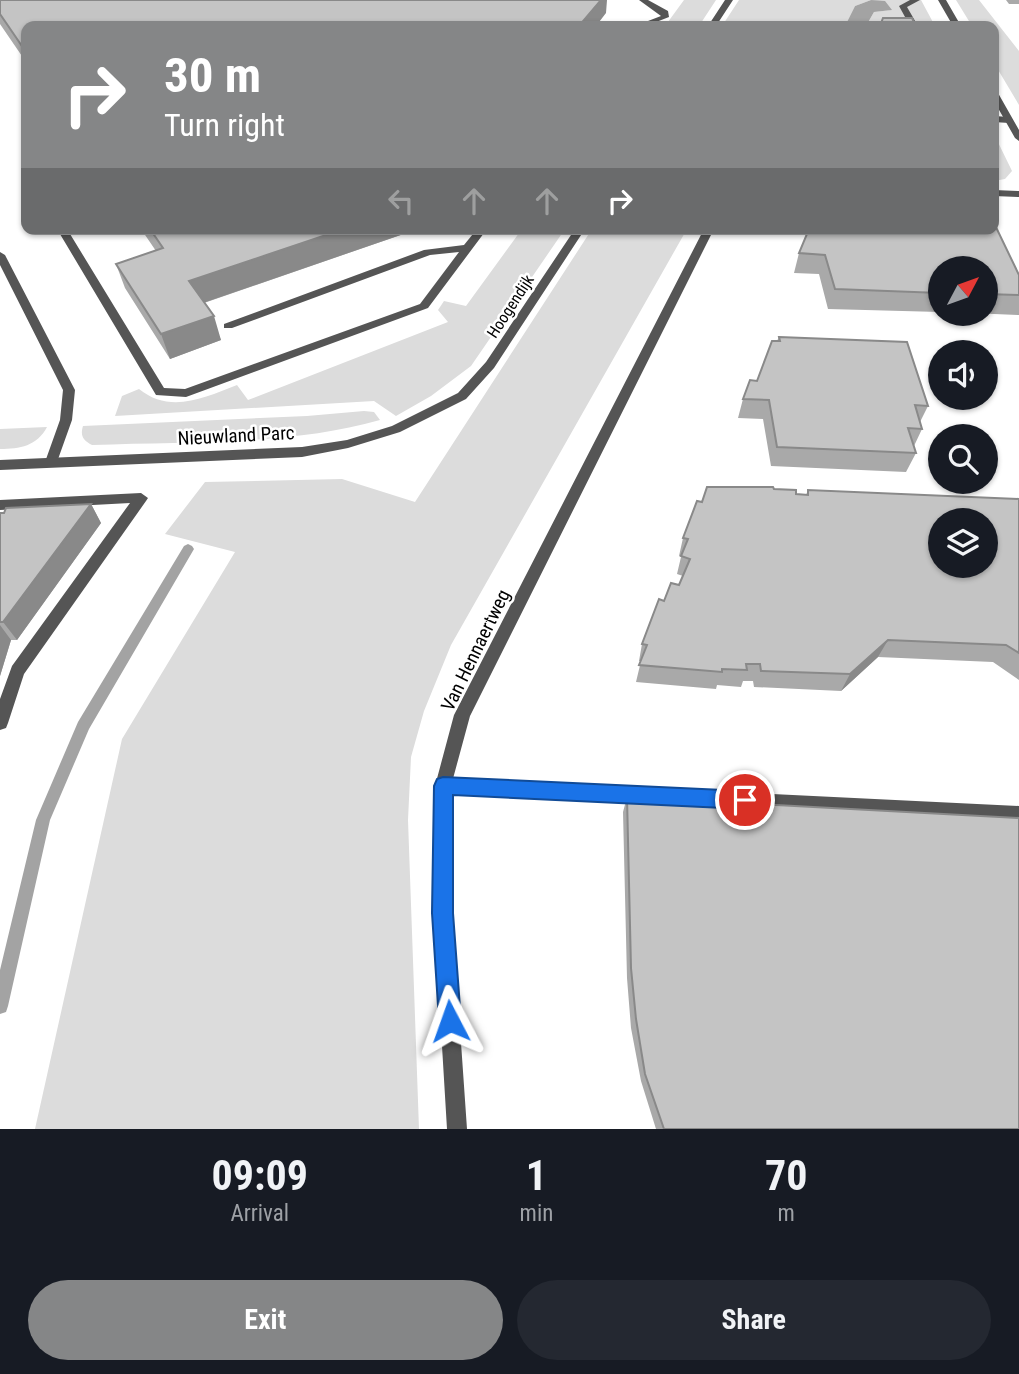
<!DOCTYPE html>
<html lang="en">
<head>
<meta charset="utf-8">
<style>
	body { margin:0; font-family:"Roboto Condensed",sans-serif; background:#242831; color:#f1f3f6; height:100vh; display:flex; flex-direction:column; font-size:26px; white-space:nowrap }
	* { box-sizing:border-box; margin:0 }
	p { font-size:23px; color:#9ea1a6 }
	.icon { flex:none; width:38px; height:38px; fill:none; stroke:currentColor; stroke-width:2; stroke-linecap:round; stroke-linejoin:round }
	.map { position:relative; height:1129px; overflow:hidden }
	.drawer { display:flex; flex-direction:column; background:#171b24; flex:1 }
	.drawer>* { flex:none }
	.top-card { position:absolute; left:21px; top:21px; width:978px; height:214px; border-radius:14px; box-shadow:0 2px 5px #0004; background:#858687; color:#fff; overflow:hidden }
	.needle { width:46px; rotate:49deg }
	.controls { position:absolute; left:928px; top:256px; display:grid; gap:14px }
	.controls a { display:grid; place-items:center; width:70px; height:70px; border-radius:50%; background:#171b24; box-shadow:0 2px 5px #0004; font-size:35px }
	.pin { position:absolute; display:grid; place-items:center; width:60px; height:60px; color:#fff; margin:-30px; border:4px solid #fff; border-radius:50%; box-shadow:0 2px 7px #0007 }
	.me { position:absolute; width:77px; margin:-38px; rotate:356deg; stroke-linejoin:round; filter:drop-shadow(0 0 5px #0008) }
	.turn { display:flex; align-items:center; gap:24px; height:147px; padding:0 28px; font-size:32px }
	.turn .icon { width:91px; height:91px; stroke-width:2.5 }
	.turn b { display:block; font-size:49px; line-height:60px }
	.lanes { display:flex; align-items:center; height:66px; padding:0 28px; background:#0003; justify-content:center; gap:35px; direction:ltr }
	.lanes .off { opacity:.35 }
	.eta { display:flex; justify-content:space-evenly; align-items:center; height:119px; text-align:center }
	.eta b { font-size:42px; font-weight:700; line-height:49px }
	.cta { display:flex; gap:14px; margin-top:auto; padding:14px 28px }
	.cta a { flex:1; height:80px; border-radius:42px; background:#858687; color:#fff; font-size:28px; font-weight:700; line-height:80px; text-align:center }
	.cta a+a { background:#242831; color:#f1f3f6 }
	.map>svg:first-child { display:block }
	.green { fill:#dcdcdc }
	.water { fill:#a3a3a3 }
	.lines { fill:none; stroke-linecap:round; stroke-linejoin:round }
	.stream { fill:#a3a3a3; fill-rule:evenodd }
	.lane { fill:#555; fill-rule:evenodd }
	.street { fill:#555; fill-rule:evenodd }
	.wall { fill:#a9a9a9 }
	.shaded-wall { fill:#898989 }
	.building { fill:#c4c4c4; stroke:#898989; stroke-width:2; fill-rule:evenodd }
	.route { fill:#1a73e8; stroke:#114b97; stroke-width:2 }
	.labels { text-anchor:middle; stroke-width:5; stroke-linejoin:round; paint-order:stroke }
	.far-street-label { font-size:16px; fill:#000; stroke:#fff }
	.street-label { font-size:19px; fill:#000; stroke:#fff }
</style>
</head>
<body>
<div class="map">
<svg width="1019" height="1129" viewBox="0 0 1019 1129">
	<rect width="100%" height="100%" fill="#fff"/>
	<path class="green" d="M684,0H716L699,26H665Z
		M739,0H921L935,26H866L874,12L891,10L871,0L855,6L845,26H722Z
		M956,0H979L1019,51V105L994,63V26H972Z
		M994,134L1012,171L1005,179L994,181Z
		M522,229H565L471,366L431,396L396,416L374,401L115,416L122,396L139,389C170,414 204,398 237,385L248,400L448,322L438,310L444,301L466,306Z
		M592,229H687L451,645L424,711L411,757L408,820L419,1129H35L122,739L235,552L165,534L205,482L342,479L415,502Z
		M364,411L374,412L380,420C288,446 187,441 92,445C83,440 80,436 83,426L307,416Z
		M47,427C37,446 20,449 0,449V429Z"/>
	<path class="water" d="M871,0L885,1L892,10L874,12L866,26H845L855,6Z"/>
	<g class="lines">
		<path class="stream" d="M188,544L192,546L194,549L89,729L50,820L8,1006L6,1012L0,1014V970L36,820L78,722L184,546Z"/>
		<path class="lane" d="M639,0H648L668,11L669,17L646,26H635L661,16Z
			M910,0H920L907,7L918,26H910L899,6Z
			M994,116L1009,117L1013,120L1009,123L994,122Z
			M57,229H67L164,388L185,389L420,304L459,252L430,255L232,328H224V324L424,250L464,245L477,229H487L428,308L186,397L156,395Z
			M0,252L5,255L75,390L72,420L57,462L51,467L45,462L60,420L63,390L0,265Z
			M141,493L148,498L146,501L24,674L8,723L6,728L0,730V699L12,666L130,503L0,510V500Z
			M443,778L1019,806V822L443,794L437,791L435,786L437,781Z"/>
		<path class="street" d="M725,0H733L716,26H708Z
			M938,0H946L961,26H953Z
			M994,90L998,93L1019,130V141L1015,138L994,101Z
			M994,190L1019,191V197L994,196Z
			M575,229H585L494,368L466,399L400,432L348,448L302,457L0,470V460L302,447L347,440L392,426L458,393L486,362Z
			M704,229H714L470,716L451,786L452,913L467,1129H447L434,913L435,786L454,715Z"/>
	</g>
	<path class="wall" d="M0,0L606,13L26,26V62L0,24Z
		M1006,0H1019V4H1009Z
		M141,229H418L204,303L221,340L170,359L125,288L116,264L156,251Z
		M809,229L1019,275V315L970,313H985V268H940V312L828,309L819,274L794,273L799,253Z
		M779,337L928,406L920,422L922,429L914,446L916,453L906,472L771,466L763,419L738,418L743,399L757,381Z
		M774,489L796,494L806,495L808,490L1019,499V680L993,662L878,657L841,691L754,687L753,681H743L741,687L717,685L716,689L636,682L641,661H639L642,644L664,601L679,585L683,576L677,574L681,557L679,556L683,538L702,502Z
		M91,504L101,523L17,640H11L0,676V513Z
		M627,797L1019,1129H656L641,1081L631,1028L627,978L623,812Z"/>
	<path class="shaded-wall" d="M591,0H607L606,13L596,26H579Z
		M344,229H418L197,305L189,281Z
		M214,316L221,340L170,359L161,334Z
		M91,504L101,523L17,640L3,622Z
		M0,625L11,640L0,676Z
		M888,640L878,657L841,691L850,674Z"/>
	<path class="building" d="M0,0H601L579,26H26V52L0,14Z
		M883,18H912L916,26H880Z
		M994,223L1019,275V295L985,294V268H940V293L835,289L825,255L799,253L809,229H994Z
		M150,229H344L189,281L214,316L161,334L116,264L163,248Z
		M779,337L907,342L928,406L915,405L922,429L908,428L916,453L777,447L769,400L743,399L750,380L757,381L772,341H780Z
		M707,487H773L774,489L796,490V494L808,495V490L1019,499V653L1006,645L888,640L850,674L761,671L760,664H746L747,670L722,669V672L639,665L647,645L642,644L659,599L664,601L671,583L679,585L690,559L681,556L688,539L683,538L697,501L702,502ZM940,520H985V565H940Z
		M91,504L3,622H0V513H4L6,508Z
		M627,797L1019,818V1129H664L645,1074L636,1019L631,968Z"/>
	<path class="route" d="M443,777L745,791L752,794L754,800L752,807L745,809L453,795V913L461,1021L458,1029L450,1032L442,1029L439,1021L432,913L434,786L437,779Z"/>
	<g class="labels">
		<g class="far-street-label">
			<text transform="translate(510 306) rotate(-57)" y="6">Hoogendijk</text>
		</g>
		<g class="street-label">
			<text transform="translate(236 435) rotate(-3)" y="7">Nieuwland Parc</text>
			<text transform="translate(475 650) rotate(-64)" y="7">Van Hennaertweg</text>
		</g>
	</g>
</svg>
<div class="controls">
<a><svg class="needle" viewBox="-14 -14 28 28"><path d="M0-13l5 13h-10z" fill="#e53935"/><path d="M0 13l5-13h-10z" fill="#9ea1a6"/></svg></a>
<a><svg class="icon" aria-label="sound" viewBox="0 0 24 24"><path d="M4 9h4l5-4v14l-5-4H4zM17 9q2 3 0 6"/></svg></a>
<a><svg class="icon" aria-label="search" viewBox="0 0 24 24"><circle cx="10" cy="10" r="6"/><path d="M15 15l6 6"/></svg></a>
<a><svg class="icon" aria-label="layers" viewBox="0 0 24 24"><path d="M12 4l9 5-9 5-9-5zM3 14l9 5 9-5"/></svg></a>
</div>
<div class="pin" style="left:745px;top:800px;background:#d93025"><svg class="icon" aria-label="arrive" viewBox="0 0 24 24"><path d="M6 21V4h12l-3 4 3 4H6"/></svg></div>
<svg class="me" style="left:450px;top:1021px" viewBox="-20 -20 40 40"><path d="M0-17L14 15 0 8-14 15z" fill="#1a73e8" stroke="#fff" stroke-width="4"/></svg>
<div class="top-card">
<div class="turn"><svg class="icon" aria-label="right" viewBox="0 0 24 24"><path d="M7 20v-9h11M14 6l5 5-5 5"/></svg><div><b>30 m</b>Turn right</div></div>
<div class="lanes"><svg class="icon off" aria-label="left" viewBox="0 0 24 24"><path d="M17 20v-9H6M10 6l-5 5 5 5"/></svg><svg class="icon off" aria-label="ahead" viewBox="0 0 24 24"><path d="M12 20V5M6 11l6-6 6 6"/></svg><svg class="icon off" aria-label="ahead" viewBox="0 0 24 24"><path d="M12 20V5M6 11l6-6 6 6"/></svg><svg class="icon" aria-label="right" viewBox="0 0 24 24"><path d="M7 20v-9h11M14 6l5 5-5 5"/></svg></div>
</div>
</div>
<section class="drawer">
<div class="eta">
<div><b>09:09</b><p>Arrival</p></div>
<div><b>1</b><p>min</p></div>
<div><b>70</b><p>m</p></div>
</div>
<div class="cta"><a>Exit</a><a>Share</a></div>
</section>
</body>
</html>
